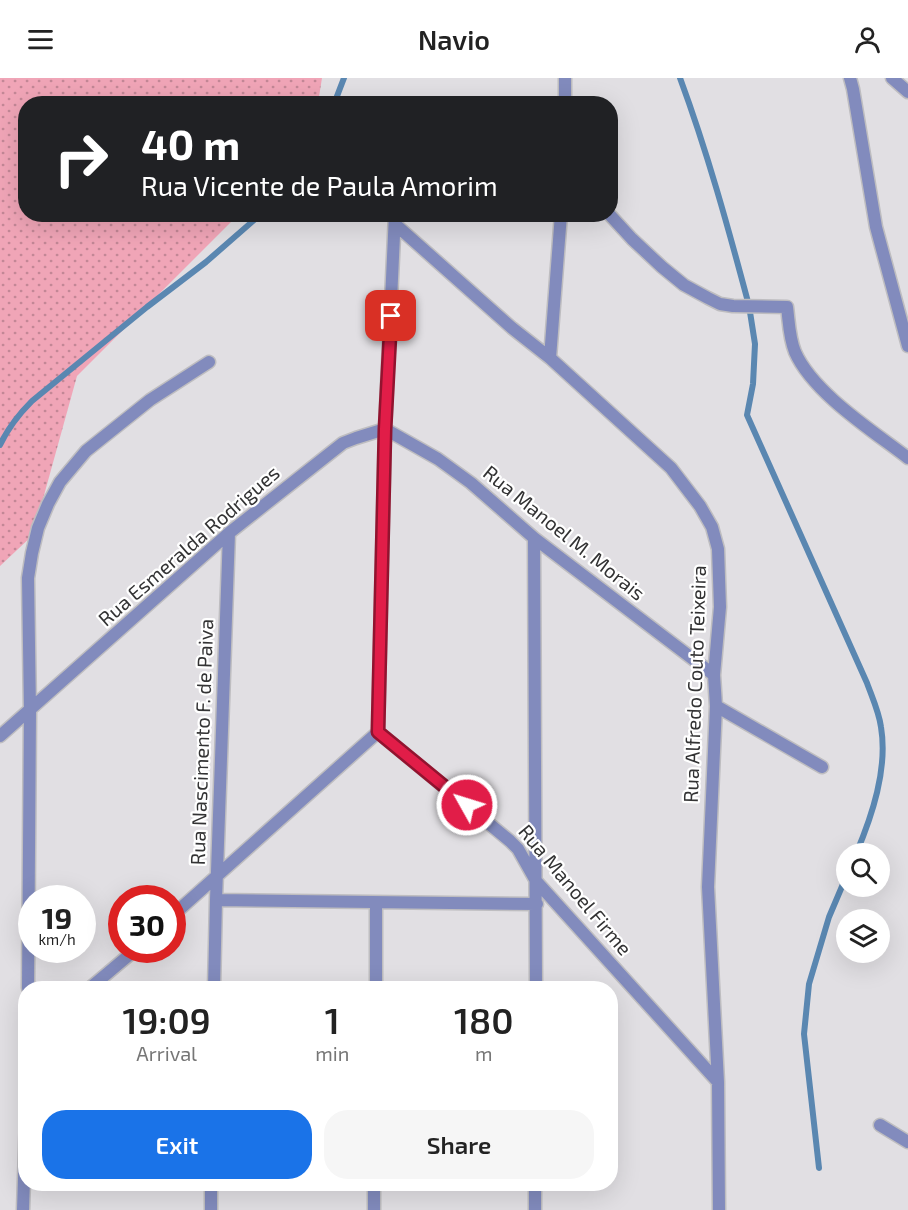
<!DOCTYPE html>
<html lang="en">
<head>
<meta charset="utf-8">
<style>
	body { margin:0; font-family:"Exo 2",sans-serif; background:#f6f6f6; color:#222; height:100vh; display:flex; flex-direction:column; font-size:22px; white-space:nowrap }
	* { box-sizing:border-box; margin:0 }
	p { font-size:20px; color:#767676 }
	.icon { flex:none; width:33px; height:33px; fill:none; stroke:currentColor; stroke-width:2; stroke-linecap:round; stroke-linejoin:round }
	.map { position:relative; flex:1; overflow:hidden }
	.drawer { position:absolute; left:18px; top:903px; width:600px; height:210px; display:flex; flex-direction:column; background:#fff; border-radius:24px; box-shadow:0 6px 24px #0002 }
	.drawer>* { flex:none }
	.banner { position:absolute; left:18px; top:18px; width:600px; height:126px; border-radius:24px; box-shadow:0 6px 24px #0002; background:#202124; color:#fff; overflow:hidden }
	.controls { position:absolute; left:836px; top:765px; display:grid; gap:12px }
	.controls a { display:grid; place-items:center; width:54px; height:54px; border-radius:50%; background:#fff; box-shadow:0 6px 24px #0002; font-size:30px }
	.speed { position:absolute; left:18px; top:807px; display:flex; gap:12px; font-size:30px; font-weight:700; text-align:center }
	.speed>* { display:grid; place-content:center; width:78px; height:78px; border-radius:50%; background:#fff; box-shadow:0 6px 24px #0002; line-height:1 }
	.speed small { font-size:15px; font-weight:400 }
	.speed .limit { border:9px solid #d22; background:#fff; color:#111 }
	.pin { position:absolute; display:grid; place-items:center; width:51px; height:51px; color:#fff; margin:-26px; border-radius:12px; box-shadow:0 3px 9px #0006 }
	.me { position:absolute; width:66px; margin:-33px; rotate:309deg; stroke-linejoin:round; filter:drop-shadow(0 0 4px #0008) }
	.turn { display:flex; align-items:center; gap:21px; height:126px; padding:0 24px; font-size:27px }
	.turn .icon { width:78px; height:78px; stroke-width:2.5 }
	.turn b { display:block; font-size:42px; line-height:51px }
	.eta { display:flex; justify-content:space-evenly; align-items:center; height:102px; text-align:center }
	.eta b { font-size:36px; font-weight:600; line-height:42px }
	.cta { display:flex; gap:12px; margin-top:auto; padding:12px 24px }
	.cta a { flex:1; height:69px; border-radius:24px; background:#1a73e8; color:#fff; font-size:24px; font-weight:600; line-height:69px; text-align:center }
	.cta a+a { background:#f6f6f6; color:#222 }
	header { display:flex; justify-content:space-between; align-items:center; height:78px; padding:0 24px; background:#fff; font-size:27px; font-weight:600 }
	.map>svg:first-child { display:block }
	.grass { fill:url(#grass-dots) }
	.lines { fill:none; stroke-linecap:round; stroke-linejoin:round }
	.stream { stroke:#5a87b1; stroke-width:6 }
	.minor-casing { stroke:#bebdc0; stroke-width:15 }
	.minor { stroke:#828bbd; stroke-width:12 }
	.route-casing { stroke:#92132f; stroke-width:15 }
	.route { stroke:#e11d48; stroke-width:10 }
	.labels { text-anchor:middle; stroke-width:4.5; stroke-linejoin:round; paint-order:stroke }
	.street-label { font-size:20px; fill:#333334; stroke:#fff }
</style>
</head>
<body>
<header><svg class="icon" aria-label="menu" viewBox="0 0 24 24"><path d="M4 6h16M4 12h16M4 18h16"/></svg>Navio<svg class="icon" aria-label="person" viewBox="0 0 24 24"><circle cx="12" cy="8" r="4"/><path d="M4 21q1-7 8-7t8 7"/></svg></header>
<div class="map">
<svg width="908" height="1132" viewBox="0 0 908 1132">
	<defs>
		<pattern id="grass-dots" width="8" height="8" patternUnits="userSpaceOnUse" patternTransform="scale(1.5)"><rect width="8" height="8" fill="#f0a5b7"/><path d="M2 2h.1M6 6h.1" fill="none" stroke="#c38796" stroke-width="1.8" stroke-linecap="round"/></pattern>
	</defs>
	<rect width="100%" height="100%" fill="#e1dfe3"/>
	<path class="grass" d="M0,0H322L318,25L26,26V136L238,137L77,298L33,457L0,488Z"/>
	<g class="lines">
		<path class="stream" d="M680,0C707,73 728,149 748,224
			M334,26L344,0
			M750,234L755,266L753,306L747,337L867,605C872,619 879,634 881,649C888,691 872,738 856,776
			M0,367C8,350 19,336 32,323L147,229L206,184L261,136
			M819,1090L804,956L809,906L829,839L846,799"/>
		<defs>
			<path id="minor" d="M850,0L853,11L876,149L908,268
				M892,0L908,14
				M565,26V0
				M609,136L632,161L662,189L684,207L708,220L720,226L733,228L787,229C789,244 789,259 795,274C813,315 873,353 908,380
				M396,147L512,250L550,280L671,390L700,428L712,449L718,471L720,529L714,597L716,628L708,809L718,1004L719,1132
				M550,280L561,136
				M534,460L536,910
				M716,628L822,689
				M378,654L385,351L395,136
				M378,654L510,763L518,771L536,803L718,1004
				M0,658L229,455L343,365L356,360L385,351L438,381L471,405L534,460L714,597
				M216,822L537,826
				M172,838L378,654
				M28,910L30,633L28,500L32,475L38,450L48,426L60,404L86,373L150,322L209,284
				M90,910L135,872
				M214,910L216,822L229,455
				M376,910V825
				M880,1047L908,1064
				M23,1132L26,1039
				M211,1132V1106
				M374,1132V1106
				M535,1132V1106"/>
		</defs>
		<use href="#minor" class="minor-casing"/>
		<use href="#minor" class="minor"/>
	</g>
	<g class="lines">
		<defs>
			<path id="route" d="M391,238L385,351L378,654L467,727"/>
		</defs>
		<use href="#route" class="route-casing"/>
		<use href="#route" class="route"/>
	</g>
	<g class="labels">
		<g class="street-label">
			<text transform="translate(564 455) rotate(39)" y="7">Rua Manoel M. Morais</text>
			<text transform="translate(189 468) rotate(-41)" y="7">Rua Esmeralda Rodrigues</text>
			<text transform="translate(695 606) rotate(-88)" y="7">Rua Alfredo Couto Teixeira</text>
			<text transform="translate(202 664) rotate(-88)" y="7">Rua Nascimento F. de Paiva</text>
			<text transform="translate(575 812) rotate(50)" y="7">Rua Manoel Firme</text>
		</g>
	</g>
</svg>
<div class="controls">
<a><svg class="icon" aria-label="search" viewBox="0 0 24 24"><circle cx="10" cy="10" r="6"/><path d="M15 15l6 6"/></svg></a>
<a><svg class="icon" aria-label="layers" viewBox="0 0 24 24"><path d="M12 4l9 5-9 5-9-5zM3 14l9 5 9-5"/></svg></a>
</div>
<div class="speed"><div>19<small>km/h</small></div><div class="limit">30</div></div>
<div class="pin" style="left:391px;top:238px;background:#d93025"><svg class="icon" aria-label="arrive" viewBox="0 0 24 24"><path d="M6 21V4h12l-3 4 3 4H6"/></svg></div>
<svg class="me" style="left:467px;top:727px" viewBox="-20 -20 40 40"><circle r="17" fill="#e11d48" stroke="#fff" stroke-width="3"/><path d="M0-11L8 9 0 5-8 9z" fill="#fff"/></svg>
<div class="banner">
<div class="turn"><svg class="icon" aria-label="right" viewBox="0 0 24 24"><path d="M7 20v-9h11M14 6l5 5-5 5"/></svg><div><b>40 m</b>Rua Vicente de Paula Amorim</div></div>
</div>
<section class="drawer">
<div class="eta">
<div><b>19:09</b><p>Arrival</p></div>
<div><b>1</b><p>min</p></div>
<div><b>180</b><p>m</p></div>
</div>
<div class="cta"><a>Exit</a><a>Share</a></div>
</section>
</div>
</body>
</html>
